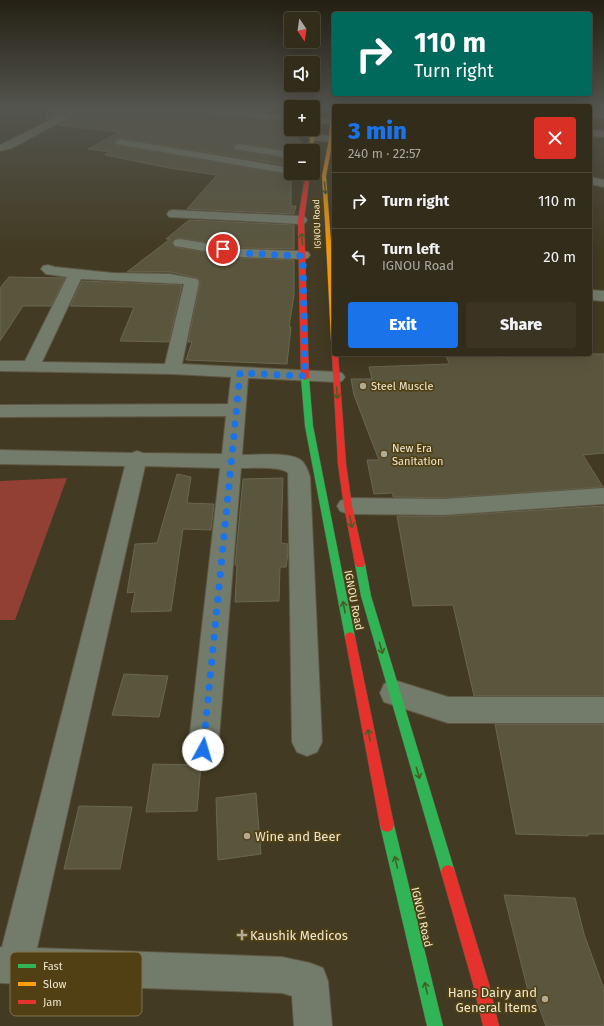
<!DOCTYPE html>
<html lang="en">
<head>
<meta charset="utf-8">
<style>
	body { margin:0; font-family:"Fira Sans",sans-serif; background:#3a3423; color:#f1f3f6; height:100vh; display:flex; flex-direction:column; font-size:15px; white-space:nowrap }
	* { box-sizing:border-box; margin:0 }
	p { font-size:13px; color:#a8a7a2 }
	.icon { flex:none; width:22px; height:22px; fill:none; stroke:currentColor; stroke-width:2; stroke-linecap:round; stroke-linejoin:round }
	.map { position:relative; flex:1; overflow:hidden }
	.side { position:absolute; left:332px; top:104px; width:260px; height:252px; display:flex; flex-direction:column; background:#322c1a; border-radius:4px; box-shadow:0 4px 16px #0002,0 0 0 1px #4d4839 }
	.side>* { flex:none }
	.banner { position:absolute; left:332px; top:12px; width:260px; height:84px; border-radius:4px; box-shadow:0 4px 16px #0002,0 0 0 1px #4d4839; background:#00695c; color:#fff; overflow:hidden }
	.needle { width:26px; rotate:167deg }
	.controls { position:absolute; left:284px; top:12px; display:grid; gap:8px }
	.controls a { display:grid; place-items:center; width:36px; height:36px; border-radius:4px; background:#322c1a; box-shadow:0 4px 16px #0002,0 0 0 1px #4d4839; font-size:20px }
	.pin { position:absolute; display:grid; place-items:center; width:34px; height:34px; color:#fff; margin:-17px; border:2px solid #fff; border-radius:50%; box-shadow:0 1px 4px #0007 }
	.me { position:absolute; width:44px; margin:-22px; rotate:6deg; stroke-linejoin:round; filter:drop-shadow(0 0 3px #0008) }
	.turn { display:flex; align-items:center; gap:14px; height:84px; padding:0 16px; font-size:18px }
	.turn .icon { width:52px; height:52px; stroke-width:2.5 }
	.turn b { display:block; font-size:28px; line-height:34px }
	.round { display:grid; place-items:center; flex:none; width:42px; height:42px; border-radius:4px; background:#3a3423 }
	.overview { display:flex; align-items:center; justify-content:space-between; height:68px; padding:0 16px }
	h1 { font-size:24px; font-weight:800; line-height:30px; color:#1a73e8 }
	.action { display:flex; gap:8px; margin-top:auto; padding:8px 16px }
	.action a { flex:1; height:46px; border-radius:4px; background:#1a73e8; color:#fff; font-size:16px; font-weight:800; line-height:46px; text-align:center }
	.action a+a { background:#3a3423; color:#f1f3f6 }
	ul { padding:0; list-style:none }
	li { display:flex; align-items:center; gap:12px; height:56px; padding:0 16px; border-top:1px solid #4d4839 }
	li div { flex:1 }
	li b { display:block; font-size:15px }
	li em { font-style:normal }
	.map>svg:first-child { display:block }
	.green { fill:#924034 }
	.building { fill:#5a563e; stroke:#6a6652 }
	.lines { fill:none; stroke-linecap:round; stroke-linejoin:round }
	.street-casing { stroke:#5f5744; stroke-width:2 }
	.fast-casing { stroke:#5f5744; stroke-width:1 }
	.slow-casing { stroke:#5f5744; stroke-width:1 }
	.jam-casing { stroke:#5f5744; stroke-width:1 }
	.street { fill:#737b6b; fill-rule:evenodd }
	.fast { fill:#30b455; fill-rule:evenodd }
	.slow { fill:#ff9f0a; fill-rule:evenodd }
	.jam { fill:#e5322d; fill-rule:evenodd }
	.oneway { stroke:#485d24 }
	.route { stroke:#1a73e8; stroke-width:7; stroke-dasharray:0 12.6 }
	.poi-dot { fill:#b2aa92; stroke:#504014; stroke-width:1.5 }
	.labels { text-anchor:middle; stroke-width:3.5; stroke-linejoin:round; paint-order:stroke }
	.far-street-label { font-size:9px; fill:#efe6cf; stroke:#504014 }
	.poi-label { font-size:11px; fill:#efe6cf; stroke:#504014; text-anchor:start }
	.street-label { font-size:11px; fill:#efe6cf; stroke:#504014 }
	.near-poi-label { font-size:13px; fill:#efe6cf; stroke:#504014; text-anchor:start }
	.key { fill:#504014; stroke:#80724c; stroke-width:1 }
	.key-label { font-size:11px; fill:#efe6cf }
</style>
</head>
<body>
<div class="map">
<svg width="604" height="1026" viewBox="0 0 604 1026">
	<rect width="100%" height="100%" fill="#423a22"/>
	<path class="green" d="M67,478L15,620H0V481Z"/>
	<path class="building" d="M48,108H72L47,120Z
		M87,108H174L180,112L291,122V129H298L295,132L304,151H292L239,143L235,144L233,146L235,150L291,159V166L120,138L114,142L116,145L291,175V206H296L294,214L187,209L217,175L169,168L105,155L109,152L88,149L120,132L58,125Z
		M222,108H266L263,110L291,112V113Z
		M189,220L294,225V249L241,248L180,238L175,239L172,242L175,247L241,258L294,260V295L289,327H291L287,364L186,360L192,342H188L200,282L198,278L170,272H127L170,239H166Z
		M9,277L65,278L51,306H23L0,341V288Z
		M82,281L182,285L169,342L120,341L134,307L70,306Z
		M445,354H500L502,357L534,354H604V453L583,455L603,487L444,498L393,497V493L374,494L367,460H379L354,395L351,379H372L369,367L448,364L449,363Z
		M177,474L191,477L187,503L214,504L211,530L183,529L171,611L131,612L135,592L127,593L135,544L157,543Z
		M283,478L281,543L288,544V553L286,567H280L279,601L235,602L237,565H235L243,479Z
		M604,506V696H474L453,605L413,606L397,516H444Z
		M124,674L168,676L159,717L112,715Z
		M495,724H604V834H588V836L516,834Z
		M153,764L201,765L197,811L146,812Z
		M256,793L261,854L218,860L216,798Z
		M79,806L132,807L120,869H64Z
		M504,895L575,898L584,934L604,989V1026H546L534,994L529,995Z"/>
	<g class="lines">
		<defs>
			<path id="street" d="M75,108H86L12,148L0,151V145Z
				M175,108H207L291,115V121L180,111Z
				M590,111L604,112V118L590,117Z
				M313,117L334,119V123H313Z
				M590,130L604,131V137L590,136Z
				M314,135L334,136V142L310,140L309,138L310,136Z
				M120,139L291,168V173H295L291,174L116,144L115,142Z
				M239,144L291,152V158L235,149L234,147L235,145Z
				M590,177L604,180V187L590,184Z
				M173,210L301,216L305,217L307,220L305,223L301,224L169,217L167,214L169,211Z
				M180,239L241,249L303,251L308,252L310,255L308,258L303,259L241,257L175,246L173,243L175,240Z
				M48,265L55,267L113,273L170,274L197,279L199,282L182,364L336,372L342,373L345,377L342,381L336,382L248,378L242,455C257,455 285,452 299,459C305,462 308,470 310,477L322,742L317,752L307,756L297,752L292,742L288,473C282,466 251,468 241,468L218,750L213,760L203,764L193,760L188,750L220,468L145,466L37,948L282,957L310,963L323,968L328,981L332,1026H294L292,996L282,993L0,983V947H2L125,466L0,464V450L132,453L137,451L143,453L222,454L226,416L0,417V405L228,404L231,377L172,374L0,371V361H25L67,277L46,274L41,269L43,266ZM81,279L184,284L165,364L42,362Z
				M590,290L604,291V301L590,300Z
				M604,488V504L444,515L348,514L340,511L337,506L340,501L348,498L444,499Z
				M394,680L448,697H604V723H448L384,702L380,693L384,684Z"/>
			<path id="fast" d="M302,376H305L309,378L313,426L355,637L354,640L350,642L346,640L345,637L305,426L301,378Z
				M360,560L363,561L365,564L371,596L455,872L453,877L448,879L443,877L441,872L361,596L355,564L357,561Z
				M387,818L392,820L394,825L443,1026H427L380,825L382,820Z"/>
			<path id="slow" d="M316,108H320L312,151H308Z
				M331,108H334L333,139L326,176L334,281V342L331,340L325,221L322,176L329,139Z"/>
			<path id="jam" d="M306,173H310L304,220L309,378L305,380L301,378L298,220Z
				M334,352V354H338L346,464L352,506L365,564L363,567H357L355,564L344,506L338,464L332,354Z
				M350,632L354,634L355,637L394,825L392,830L387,832L382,830L380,825L345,637L346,634Z
				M448,865L453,867L455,872L489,984L499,1026H483L473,984L441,872L443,867Z"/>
		</defs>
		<use href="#street" class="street-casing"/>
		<use href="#fast" class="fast-casing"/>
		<use href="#slow" class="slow-casing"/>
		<use href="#jam" class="jam-casing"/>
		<use href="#street" class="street"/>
		<use href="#fast" class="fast"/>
		<use href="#slow" class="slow"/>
		<use href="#jam" class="jam"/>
	</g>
	<defs><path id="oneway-shaft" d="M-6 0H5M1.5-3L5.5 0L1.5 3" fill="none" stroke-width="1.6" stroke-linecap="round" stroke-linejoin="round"/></defs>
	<g class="oneway">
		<use href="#oneway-shaft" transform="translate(325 188) rotate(85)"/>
		<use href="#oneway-shaft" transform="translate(302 239) rotate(-94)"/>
		<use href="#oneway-shaft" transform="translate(337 393) rotate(86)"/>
		<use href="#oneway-shaft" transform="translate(351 522) rotate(78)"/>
		<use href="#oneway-shaft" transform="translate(344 607) rotate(-101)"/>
		<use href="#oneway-shaft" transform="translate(381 648) rotate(74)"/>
		<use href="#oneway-shaft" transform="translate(369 735) rotate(-101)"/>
		<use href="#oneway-shaft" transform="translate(418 773) rotate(73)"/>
		<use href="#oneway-shaft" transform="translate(396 862) rotate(-103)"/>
		<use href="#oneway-shaft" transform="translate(426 988) rotate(-103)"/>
	</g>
	<linearGradient id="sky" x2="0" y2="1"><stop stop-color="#242013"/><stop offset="0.43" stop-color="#54554f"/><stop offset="1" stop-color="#54554f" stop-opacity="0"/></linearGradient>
	<rect width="604" height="251" fill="url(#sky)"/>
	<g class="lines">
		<path class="route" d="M203,750L240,373L305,376L303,256L241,253L223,249"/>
	</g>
	<g class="poi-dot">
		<circle cx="363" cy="386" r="4"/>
		<circle cx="384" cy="454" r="4"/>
		<circle cx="247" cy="836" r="4"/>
		<path d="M240 929h4v4h4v4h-4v4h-4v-4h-4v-4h4z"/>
		<circle cx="545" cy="999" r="4"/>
	</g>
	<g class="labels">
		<g class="far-street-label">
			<text transform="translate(317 224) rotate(-92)" y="3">IGNOU Road</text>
		</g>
		<g class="poi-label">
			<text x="371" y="390">Steel Muscle</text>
			<text x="392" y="452">New Era<tspan x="392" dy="13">Sanitation</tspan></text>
		</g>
		<g class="street-label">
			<text transform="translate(354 600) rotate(79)" y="4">IGNOU Road</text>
			<text transform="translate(422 917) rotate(77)" y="4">IGNOU Road</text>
		</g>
		<g class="near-poi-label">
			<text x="255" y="841">Wine and Beer</text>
			<text x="250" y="940">Kaushik Medicos</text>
			<text x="537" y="997" text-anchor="end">Hans Dairy and<tspan x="537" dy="15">General Items</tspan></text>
		</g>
	</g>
	<rect x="10" y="952" width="132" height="64" rx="6" class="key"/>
	<rect x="18" y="964" width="18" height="4" fill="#30b455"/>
	<rect x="18" y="982" width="18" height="4" fill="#ff9f0a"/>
	<rect x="18" y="1000" width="18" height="4" fill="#e5322d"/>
	<g class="key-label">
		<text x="43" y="970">Fast</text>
		<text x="43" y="988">Slow</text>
		<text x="43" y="1006">Jam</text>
	</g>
</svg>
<div class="controls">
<a><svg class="needle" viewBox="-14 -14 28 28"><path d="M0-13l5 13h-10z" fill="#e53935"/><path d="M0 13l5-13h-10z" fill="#a8a7a2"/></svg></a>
<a><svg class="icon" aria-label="sound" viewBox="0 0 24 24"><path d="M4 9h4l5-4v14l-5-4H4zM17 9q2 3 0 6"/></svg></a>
<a>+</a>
<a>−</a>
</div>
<div class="pin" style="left:223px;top:249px;background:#d93025"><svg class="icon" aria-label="arrive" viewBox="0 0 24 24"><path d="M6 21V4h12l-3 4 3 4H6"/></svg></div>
<svg class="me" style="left:203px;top:750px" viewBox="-20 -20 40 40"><circle r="19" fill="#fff"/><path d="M0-13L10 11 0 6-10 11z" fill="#1a73e8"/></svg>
<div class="banner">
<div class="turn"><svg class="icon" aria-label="right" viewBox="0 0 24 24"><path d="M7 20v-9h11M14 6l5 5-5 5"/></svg><div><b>110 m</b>Turn right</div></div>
</div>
<section class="side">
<div class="overview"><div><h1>3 min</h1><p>240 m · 22:57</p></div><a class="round" style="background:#d93025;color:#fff"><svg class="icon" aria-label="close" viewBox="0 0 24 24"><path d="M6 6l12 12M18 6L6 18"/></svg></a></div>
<ul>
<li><svg class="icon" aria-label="right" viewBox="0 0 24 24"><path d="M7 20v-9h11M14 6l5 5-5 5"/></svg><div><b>Turn right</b></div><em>110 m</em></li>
<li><svg class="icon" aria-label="left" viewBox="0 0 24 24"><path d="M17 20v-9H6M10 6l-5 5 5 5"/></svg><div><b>Turn left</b><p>IGNOU Road</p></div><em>20 m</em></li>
</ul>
<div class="action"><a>Exit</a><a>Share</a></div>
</section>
</div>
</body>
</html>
